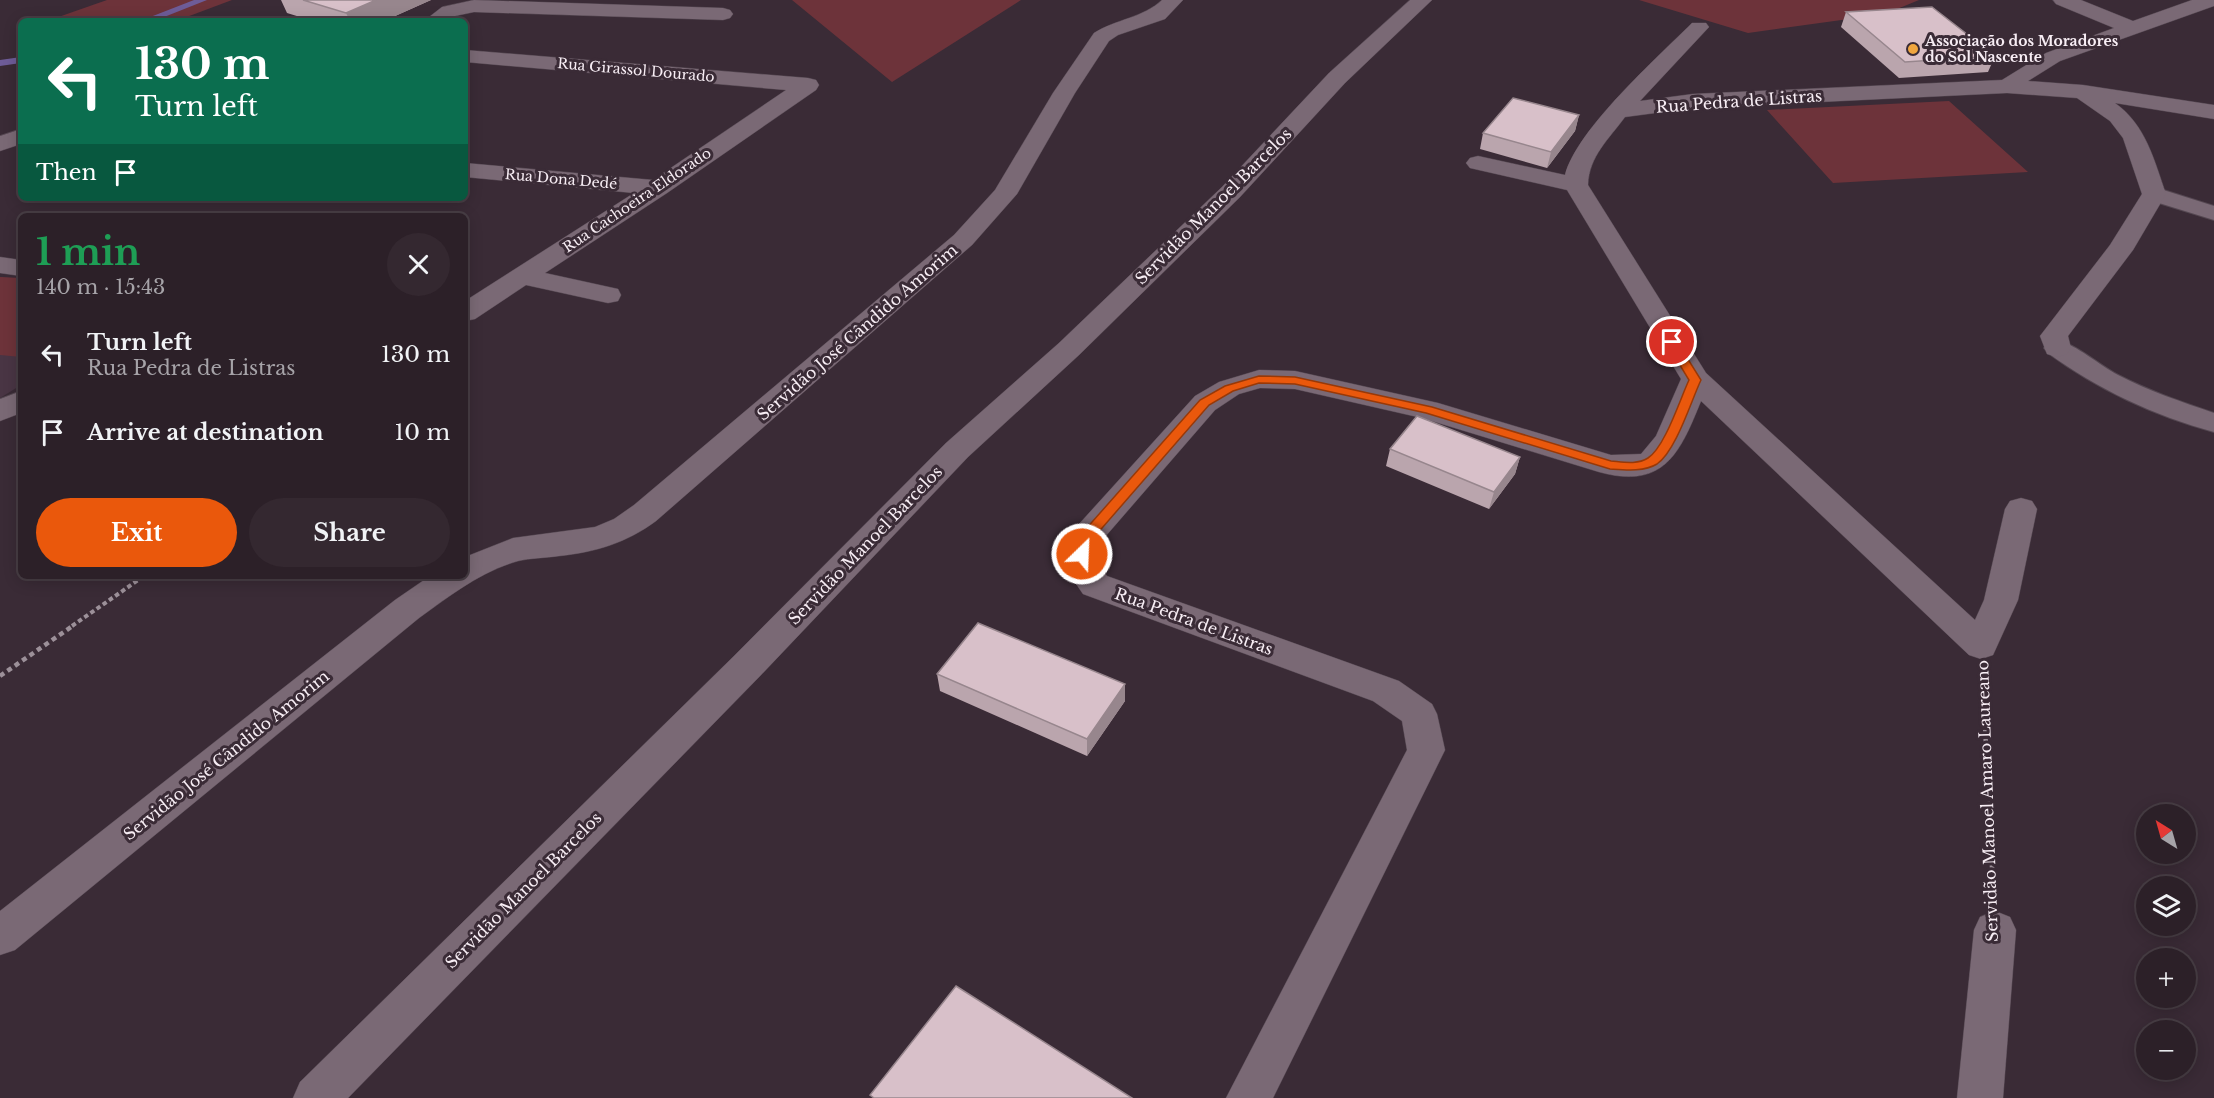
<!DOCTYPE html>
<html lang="en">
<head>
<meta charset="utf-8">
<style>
	body { margin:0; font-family:"Libre Baskerville",serif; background:#342830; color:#f1f3f6; height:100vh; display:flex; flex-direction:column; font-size:22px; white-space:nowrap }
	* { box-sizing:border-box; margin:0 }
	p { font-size:20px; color:#a6a3a8 }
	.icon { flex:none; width:33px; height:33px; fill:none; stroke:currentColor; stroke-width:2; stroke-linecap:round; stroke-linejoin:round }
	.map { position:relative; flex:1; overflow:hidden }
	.side { position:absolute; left:18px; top:213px; width:450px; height:366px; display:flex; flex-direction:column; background:#2c2028; border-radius:9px; box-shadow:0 3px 15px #0003,0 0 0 2px #483e45 }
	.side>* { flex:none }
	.banner { position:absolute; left:18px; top:18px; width:450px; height:183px; border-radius:9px; box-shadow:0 3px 15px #0003,0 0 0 2px #483e45; background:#0b6e4f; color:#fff; overflow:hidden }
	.needle { width:39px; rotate:323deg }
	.fabs { position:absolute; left:2136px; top:804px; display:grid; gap:12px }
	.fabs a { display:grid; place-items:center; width:60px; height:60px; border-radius:50%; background:#2c2028; box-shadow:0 3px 15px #0003,0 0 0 2px #483e45; font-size:30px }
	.pin { position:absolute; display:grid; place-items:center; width:51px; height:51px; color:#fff; margin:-26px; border:3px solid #fff; border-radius:50%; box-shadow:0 2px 6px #0007 }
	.me { position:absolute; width:66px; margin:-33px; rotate:24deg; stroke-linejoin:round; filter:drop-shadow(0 0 4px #0008) }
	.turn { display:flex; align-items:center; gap:21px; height:126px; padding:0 18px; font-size:27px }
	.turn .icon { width:78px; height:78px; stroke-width:2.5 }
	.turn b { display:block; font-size:42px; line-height:51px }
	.then { display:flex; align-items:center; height:57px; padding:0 18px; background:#0003; gap:12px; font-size:22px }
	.round { display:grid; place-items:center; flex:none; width:63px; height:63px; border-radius:32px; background:#342830 }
	.headline { display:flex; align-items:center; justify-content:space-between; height:102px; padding:0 18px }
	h1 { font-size:36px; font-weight:800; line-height:45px; color:#1e9e55 }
	.primary-button { display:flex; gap:12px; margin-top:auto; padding:12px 18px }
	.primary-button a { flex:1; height:69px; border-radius:36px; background:#ea580c; color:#fff; font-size:24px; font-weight:800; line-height:69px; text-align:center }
	.primary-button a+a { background:#342830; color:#f1f3f6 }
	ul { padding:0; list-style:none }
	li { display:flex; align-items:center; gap:18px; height:78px; padding:0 18px }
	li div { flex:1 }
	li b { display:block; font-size:22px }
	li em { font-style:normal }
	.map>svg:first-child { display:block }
	.built { fill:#493544 }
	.green { fill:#6d333a }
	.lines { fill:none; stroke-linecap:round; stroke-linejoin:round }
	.stream { fill:#6e5c98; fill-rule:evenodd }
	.service-casing { stroke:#544751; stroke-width:2 }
	.pedestrian-casing { stroke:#544751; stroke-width:1 }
	.minor-casing { stroke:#544751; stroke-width:1 }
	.path-far1 { stroke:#9c9099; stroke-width:4; stroke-dasharray:4.5 3; stroke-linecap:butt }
	.path { stroke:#9c9099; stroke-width:4.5; stroke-dasharray:5 4; stroke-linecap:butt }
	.service { fill:#7a6975; fill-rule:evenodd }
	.pedestrian { fill:#7a6975; fill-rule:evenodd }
	.minor { fill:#7a6975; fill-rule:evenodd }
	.wall { fill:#baa5ad }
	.shaded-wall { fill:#97868d }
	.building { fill:#d8c0c9; stroke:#97868d; stroke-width:1.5 }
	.route { fill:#ea580c; stroke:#983908; stroke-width:1.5 }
	.poi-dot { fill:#f0a63f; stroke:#3a2b36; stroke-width:2 }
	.labels { text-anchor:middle; stroke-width:6; stroke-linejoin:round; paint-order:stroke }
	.far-poi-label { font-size:14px; font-weight:bold; fill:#f7edf4; stroke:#3a2b36; text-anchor:start }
	.far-street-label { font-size:14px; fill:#f7edf4; stroke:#3a2b36 }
	.street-label { font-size:16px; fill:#f7edf4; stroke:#3a2b36 }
</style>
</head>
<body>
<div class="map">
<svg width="2214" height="1098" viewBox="0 0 2214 1098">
	<rect width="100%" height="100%" fill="#3a2b36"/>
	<path class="built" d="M0,277L21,279V385L0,398Z"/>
	<path class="green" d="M107,0H232L176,21H47Z
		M792,0H1021L892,82Z
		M1639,0H1919L1885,14L1748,33Z
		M1949,101L2028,172L1833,183L1767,110Z
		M0,277L21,278V357L0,355Z"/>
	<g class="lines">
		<path class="stream" d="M194,0H207L154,21H140Z
			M21,57V63L0,66V60Z"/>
		<defs>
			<path id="service" d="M2154,187L2214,206V220L2146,199L2143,194L2146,189Z
				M2057,340C2077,345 2099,365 2118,375C2149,391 2182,402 2214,413V432C2155,416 2097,389 2048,353L2044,348L2048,343Z"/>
			<path id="pedestrian" d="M1995,911L2010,917L2016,930L2003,1098H1957L1974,930L1980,917Z"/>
			<path id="minor" d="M474,0L723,8L730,10L733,14L730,18L723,20L474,12L455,16L448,21H424L442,7Z
				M1162,0H1183L1165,19L1118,35L1109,41L1075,93L1017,194L972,245L656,521C626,543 596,552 559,556C545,558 530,558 518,561C480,572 451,595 419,618L15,950L0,955V911L395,600L430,576H465V557L513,538L595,527L614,519L634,505L954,235L995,190L1053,93L1094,33C1116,19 1143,18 1162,0Z
				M1410,0H1432L1345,83L1240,197L1079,355L968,457L760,676L348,1098H293L300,1082L734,656L946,443L1059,343L1222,187L1329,73Z
				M2053,0H2081L2133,21L2192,0H2214V6L2060,61L2028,81L2083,85L2214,105V119L2115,103C2146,125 2154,160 2166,194L2133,250L2068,336L2071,348L2067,354L2057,357L2047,354L2040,336L2110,245L2142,194L2123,138L2110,121L2077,98L2007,93L1693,108L1625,117C1609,139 1589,156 1588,185L1706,373L1975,620L1984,600L2005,509L2010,501L2021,498L2032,501L2037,509L2018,600L1993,655L1981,659L1969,655L1701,401C1680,453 1664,490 1599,472L1422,418L1295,389L1260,388L1239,394L1215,410L1098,545L1099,565L1107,576L1399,681L1432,704L1437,714L1445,750L1273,1098H1226L1407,750L1402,721L1373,701L1083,594C1070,575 1057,556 1070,534L1195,396L1219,382L1259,370L1295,371L1438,403L1611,455L1641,454L1656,436L1681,379L1567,190L1470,168L1466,163L1470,158L1478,156L1565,175C1577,129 1657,58 1692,23H1706L1709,27L1640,101L1693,94L2002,80L2046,53L2114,28L2056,4Z
				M465,50L808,78L816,80L819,85L816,90L667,193L545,273L618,289L621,295L618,301L608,303L526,285L475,319L465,321V301L634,193L465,177V163L653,180L786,90L465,62Z
				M21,129V144L0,151V136Z
				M0,257L21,260V276L0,273Z
				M21,391V413L0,421V399Z"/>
		</defs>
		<use href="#service" class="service-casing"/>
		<use href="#pedestrian" class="pedestrian-casing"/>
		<use href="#minor" class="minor-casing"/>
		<path class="path-far1" d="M72,626L144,576"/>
		<path class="path" d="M0,676L74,625
			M1983,685L1993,887"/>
		<use href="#service" class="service"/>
		<use href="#pedestrian" class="pedestrian"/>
		<use href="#minor" class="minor"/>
	</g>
	<path class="wall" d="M281,0H431L384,21H313L287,13Z
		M1846,12L1995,56L1988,72L1899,78L1841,27Z
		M1579,115L1575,131L1547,168L1480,149L1483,133Z
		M1390,449L1520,457L1515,474L1489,509L1386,466Z
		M937,674L1125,701L1087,756L940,691Z"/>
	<path class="shaded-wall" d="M376,0H431L384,21H350L346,13Z
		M1579,115L1575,131L1547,168L1551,152Z
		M1520,457L1515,474L1489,509L1494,492Z
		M1125,684V701L1087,756V739Z"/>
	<path class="building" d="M303,0H376L346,13Z
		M1932,7L1995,56L1905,62L1846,12Z
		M1513,98L1579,115L1551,152L1483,133Z
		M1417,416L1520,457L1494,492L1390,449Z
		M978,623L1125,684L1087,739L937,674Z
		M956,986L1132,1098H874L870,1095Z"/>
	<path class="route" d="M1672,339L1676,340L1701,380C1691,401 1676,451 1657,464C1644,472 1625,470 1610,469L1426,413L1295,384L1259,383L1233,391L1209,405L1089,543L1087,558H1077L1075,554L1077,539L1200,400L1225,386L1259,376L1295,377L1432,407L1611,461C1623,462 1637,465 1648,458C1665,447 1680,399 1689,380L1666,342Z"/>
	<circle class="poi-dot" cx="1913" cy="49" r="6"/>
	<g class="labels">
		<g class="far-poi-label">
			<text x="1925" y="46">Associação dos Moradores<tspan x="1925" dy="16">do Sol Nascente</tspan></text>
		</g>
		<g class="far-street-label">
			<text transform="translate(636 70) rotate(5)" y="5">Rua Girassol Dourado</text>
			<text transform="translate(561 179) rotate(5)" y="5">Rua Dona Dedé</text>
			<text transform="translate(637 200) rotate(-34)" y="5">Rua Cachoeira Eldorado</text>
		</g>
		<g class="street-label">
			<text transform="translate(1739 101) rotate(-4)" y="6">Rua Pedra de Listras</text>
			<text transform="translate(1213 206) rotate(-45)" y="6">Servidão Manoel Barcelos</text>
			<text transform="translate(857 332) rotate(-41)" y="6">Servidão José Cândido Amorim</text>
			<text transform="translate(865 545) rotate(-46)" y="6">Servidão Manoel Barcelos</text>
			<text transform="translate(1194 621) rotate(20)" y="6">Rua Pedra de Listras</text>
			<text transform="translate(226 755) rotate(-39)" y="6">Servidão José Cândido Amorim</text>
			<text transform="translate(1987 801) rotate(-92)" y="6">Servidão Manoel Amaro Laureano</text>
			<text transform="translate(523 890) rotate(-45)" y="6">Servidão Manoel Barcelos</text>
		</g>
	</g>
</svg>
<div class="fabs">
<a><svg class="needle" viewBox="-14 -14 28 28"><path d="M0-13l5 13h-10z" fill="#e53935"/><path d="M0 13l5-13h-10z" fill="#a6a3a8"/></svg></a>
<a><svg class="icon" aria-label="layers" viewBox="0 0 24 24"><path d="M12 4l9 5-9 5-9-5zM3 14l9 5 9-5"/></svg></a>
<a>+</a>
<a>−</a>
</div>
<div class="pin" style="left:1672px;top:342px;background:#d93025"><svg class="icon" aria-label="arrive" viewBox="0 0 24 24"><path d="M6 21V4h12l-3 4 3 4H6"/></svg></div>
<svg class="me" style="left:1082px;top:554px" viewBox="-20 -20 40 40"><circle r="17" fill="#ea580c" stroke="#fff" stroke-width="3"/><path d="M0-11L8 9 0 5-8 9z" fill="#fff"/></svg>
<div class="banner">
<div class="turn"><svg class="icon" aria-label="left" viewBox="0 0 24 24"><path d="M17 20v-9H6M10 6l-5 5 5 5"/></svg><div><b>130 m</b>Turn left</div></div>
<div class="then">Then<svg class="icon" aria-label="arrive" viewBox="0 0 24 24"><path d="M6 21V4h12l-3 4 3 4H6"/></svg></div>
</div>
<section class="side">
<div class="headline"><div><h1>1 min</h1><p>140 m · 15:43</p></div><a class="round"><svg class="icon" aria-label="close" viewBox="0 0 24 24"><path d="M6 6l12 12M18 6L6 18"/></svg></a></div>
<ul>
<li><svg class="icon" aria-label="left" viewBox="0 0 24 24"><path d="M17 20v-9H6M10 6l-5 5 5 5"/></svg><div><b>Turn left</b><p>Rua Pedra de Listras</p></div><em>130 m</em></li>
<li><svg class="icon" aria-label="arrive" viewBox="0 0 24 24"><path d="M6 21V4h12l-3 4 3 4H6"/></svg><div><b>Arrive at destination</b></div><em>10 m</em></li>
</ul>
<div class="primary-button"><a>Exit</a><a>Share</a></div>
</section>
</div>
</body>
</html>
